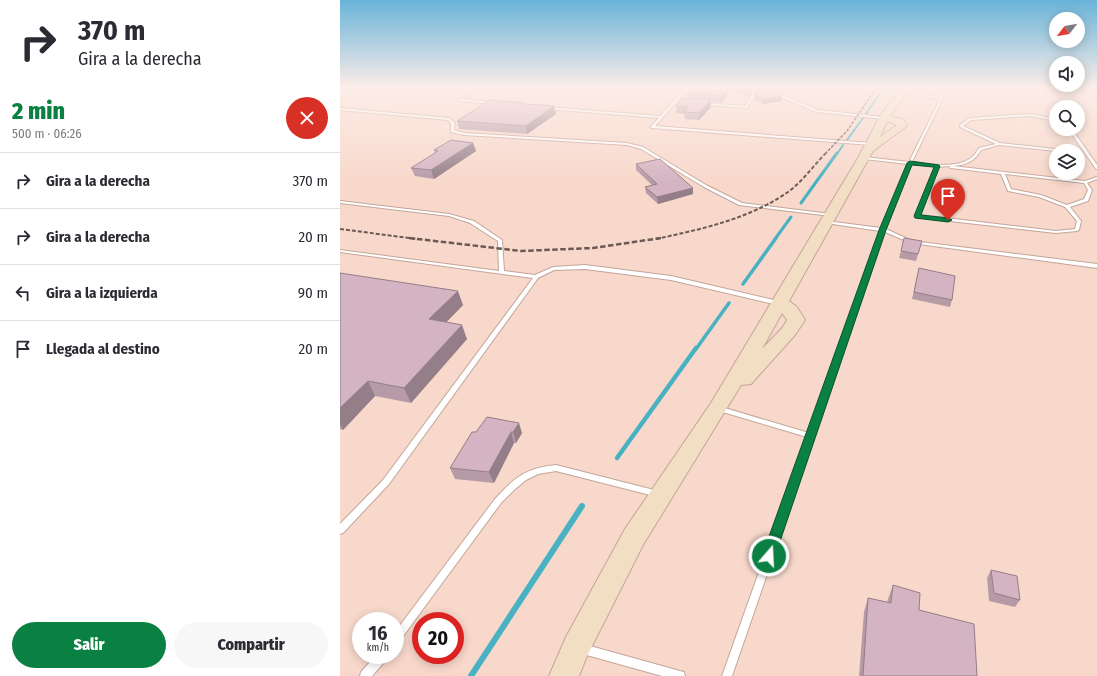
<!DOCTYPE html>
<html lang="es">
<head>
<meta charset="utf-8">
<style>
	body { margin:0; font-family:"Fira Sans Condensed",sans-serif; background:#f7f7f7; color:#2b2b33; height:100vh; display:flex; flex-direction:column; font-size:15px; white-space:nowrap }
	* { box-sizing:border-box; margin:0 }
	p { font-size:13px; color:#7c7c81 }
	.icon { flex:none; width:22px; height:22px; fill:none; stroke:currentColor; stroke-width:2; stroke-linecap:round; stroke-linejoin:round }
	.map { position:relative; flex:1; overflow:hidden }
	.drawer { display:flex; flex-direction:column; background:#fff; width:340px }
	.drawer>* { flex:none }
	.top-card { background:#fff; color:#2b2b33; overflow:hidden }
	.needle { width:26px; rotate:239deg }
	.controls { position:absolute; left:709px; top:12px; display:grid; gap:8px }
	.controls a { display:grid; place-items:center; width:36px; height:36px; border-radius:50%; background:#fff; box-shadow:0 2px 10px #0003; font-size:20px }
	.speed { position:absolute; left:12px; top:612px; display:flex; gap:8px; font-size:20px; font-weight:700; text-align:center }
	.speed>* { display:grid; place-content:center; width:52px; height:52px; border-radius:50%; background:#fff; box-shadow:0 2px 10px #0003; line-height:1 }
	.speed small { font-size:10px; font-weight:400 }
	.speed .limit { border:6px solid #d22; background:#fff; color:#111 }
	.pin { position:absolute; display:grid; place-items:center; width:34px; height:34px; color:#fff; margin:-41px -17px; border-radius:50% 50% 50% 0; rotate:-45deg; box-shadow:0 0 4px #0007 }
	.pin .icon { rotate:45deg }
	.me { position:absolute; width:44px; margin:-22px; rotate:19deg; stroke-linejoin:round; filter:drop-shadow(0 0 3px #0008) }
	.turn { display:flex; align-items:center; gap:14px; height:84px; padding:0 12px; font-size:18px }
	.turn .icon { width:52px; height:52px; stroke-width:2.5 }
	.turn b { display:block; font-size:28px; line-height:34px }
	.round { display:grid; place-items:center; flex:none; width:42px; height:42px; border-radius:21px; background:#f7f7f7 }
	.overview { display:flex; align-items:center; justify-content:space-between; height:68px; padding:0 12px }
	h1 { font-size:24px; font-weight:800; line-height:30px; color:#0b8043 }
	.button { display:flex; gap:8px; margin-top:auto; padding:8px 12px }
	.button a { flex:1; height:46px; border-radius:24px; background:#0b8043; color:#fff; font-size:16px; font-weight:800; line-height:46px; text-align:center }
	.button a+a { background:#f7f7f7; color:#2b2b33 }
	ul { padding:0; list-style:none }
	li { display:flex; align-items:center; gap:12px; height:56px; padding:0 12px; border-top:1px solid #e1e1e2 }
	li div { flex:1 }
	li b { display:block; font-size:15px }
	li em { font-style:normal }
	main { display:flex; flex:1; min-height:0 }
	.map>svg:first-child { display:block }
	.lines { fill:none; stroke-linecap:round; stroke-linejoin:round }
	.stream-far4 { stroke:#48b2c2; stroke-width:2 }
	.stream-far3 { stroke:#48b2c2; stroke-width:3 }
	.stream-far2 { stroke:#48b2c2; stroke-width:3.5 }
	.stream-far1 { stroke:#48b2c2; stroke-width:4.5 }
	.stream { stroke:#48b2c2; stroke-width:6 }
	.service-casing { stroke:#c4a599; stroke-width:2 }
	.secondary-casing { stroke:#c4a599; stroke-width:2 }
	.path { stroke:#aa9289; stroke-width:1.5; stroke-dasharray:0.5 1.5; stroke-linecap:butt }
	.service { fill:#fff; fill-rule:evenodd }
	.secondary { fill:#f2dec3; fill-rule:evenodd }
	.rail-far2 { stroke:#6b5a53; stroke-width:1.5; stroke-dasharray:3 1.5; stroke-linecap:butt }
	.rail-far1 { stroke:#6b5a53; stroke-width:2; stroke-dasharray:4 2; stroke-linecap:butt }
	.rail { stroke:#6b5a53; stroke-width:2.5; stroke-dasharray:5.5 2.5; stroke-linecap:butt }
	.wall { fill:#b69ba7 }
	.shaded-wall { fill:#947e88 }
	.building { fill:#d4b4c2; stroke:#947e88 }
	.route { fill:#0b8043; stroke:#07532c }
</style>
</head>
<body>
<main>
<section class="drawer">
<div class="top-card">
<div class="turn"><svg class="icon" aria-label="right" viewBox="0 0 24 24"><path d="M7 20v-9h11M14 6l5 5-5 5"/></svg><div><b>370 m</b>Gira a la derecha</div></div>
</div>
<div class="overview"><div><h1>2 min</h1><p>500 m · 06:26</p></div><a class="round" style="background:#d93025;color:#fff"><svg class="icon" aria-label="close" viewBox="0 0 24 24"><path d="M6 6l12 12M18 6L6 18"/></svg></a></div>
<ul>
<li><svg class="icon" aria-label="right" viewBox="0 0 24 24"><path d="M7 20v-9h11M14 6l5 5-5 5"/></svg><div><b>Gira a la derecha</b></div><em>370 m</em></li>
<li><svg class="icon" aria-label="right" viewBox="0 0 24 24"><path d="M7 20v-9h11M14 6l5 5-5 5"/></svg><div><b>Gira a la derecha</b></div><em>20 m</em></li>
<li><svg class="icon" aria-label="left" viewBox="0 0 24 24"><path d="M17 20v-9H6M10 6l-5 5 5 5"/></svg><div><b>Gira a la izquierda</b></div><em>90 m</em></li>
<li><svg class="icon" aria-label="arrive" viewBox="0 0 24 24"><path d="M6 21V4h12l-3 4 3 4H6"/></svg><div><b>Llegada al destino</b></div><em>20 m</em></li>
</ul>
<div class="button"><a>Salir</a><a>Compartir</a></div>
</section>
<div class="map">
<svg width="757" height="676" viewBox="0 0 757 676">
	<rect width="100%" height="100%" fill="#f8d8cb"/>
	<g class="lines">
		<path class="stream-far4" d="M526,114L544,87
			M507,140L523,118
			M497,154L503,145"/>
		<path class="stream-far3" d="M461,203L497,153
			M435,239L451,217"/>
		<path class="stream-far2" d="M403,284L436,238
			M356,349L389,303"/>
		<path class="stream-far1" d="M277,458L356,348"/>
		<path class="stream" d="M131,676L242,506"/>
		<defs>
			<path id="service" d="M141,87H144L122,99L154,102L155,104L119,101L118,100Z
				M347,87H350L315,126L531,143L533,144L531,145L312,128L310,127L319,118L207,109L205,108L207,107L320,116Z
				M416,87H423L478,110L544,117L546,118L544,119L476,112L419,88L407,108L364,105L362,104L364,103L405,106Z
				M604,87H606L603,98L572,162C589,164 616,169 631,158C635,155 636,152 639,148L656,144L620,127V125L630,118L690,114L716,119V121L690,116L631,120L623,126L660,143L724,150L726,151H716L659,145L641,150C635,161 626,165 613,166L745,181L757,177V179L747,183L752,190L748,201L730,207L741,221L739,230L737,231L716,233L575,217V216L595,167L571,164L546,229L572,241L757,264V268L571,243L545,232L392,676H382L467,437L376,410L375,408L376,406H378L469,433L540,231L486,223L484,222L486,221L541,228L568,164L524,159L522,158L524,157L569,162L600,99L562,93L563,92L601,97ZM609,166L610,168H611L661,174L668,191L699,197L725,207L737,221L735,229L716,231L580,215L598,167ZM665,174L744,183L748,190L744,199L727,205L701,195L671,189Z
				M0,108L109,118L115,123L114,130L124,133L287,143L303,147L366,185L402,203L491,214L493,215L491,216L399,205L364,187L301,149L287,145L124,135L111,132V123L108,120L0,110Z
				M728,129H732L757,165V169H756Z
				M0,201L109,214L134,221L162,240L164,271L195,275L213,267L245,265L331,276L438,301L441,303L438,305L331,280L245,269L214,270L198,278L49,484L3,533L0,534V524L43,480L193,278L0,252V250L159,271L158,241L130,223L109,216L0,203Z
				M216,465L318,491L321,492L322,494L321,496L318,497L216,471L198,474L186,480L174,490L161,503L58,643L55,645V632L155,499C175,477 186,468 216,465Z
				M243,644L340,671L344,672L345,676H322L243,654L239,653L238,649L239,645Z
				M36,655H48L47,659L32,676H20L21,672Z"/>
			<path id="secondary" d="M562,87H571L550,116L564,120L567,126L533,151L449,301L457,307L465,320L455,335L411,384L401,385L303,545L247,656L239,676H209L226,637L285,529L371,403L518,158L540,116ZM547,121L557,125L540,137ZM442,313L447,320L443,327L422,349Z"/>
		</defs>
		<use href="#service" class="service-casing"/>
		<use href="#secondary" class="secondary-casing"/>
		<path class="path" d="M742,87L757,93"/>
		<use href="#service" class="service"/>
		<use href="#secondary" class="secondary"/>
		<path class="rail-far2" d="M485,154L507,131L537,87"/>
		<path class="rail-far1" d="M0,229L77,239
			M316,239C362,229 409,219 448,192C463,181 473,166 486,153"/>
		<path class="rail" d="M69,238L181,251L253,248L321,238"/>
	</g>
	<path class="wall" d="M353,87H414L408,97L391,89L381,103L371,102V107L359,120L345,119L344,114L336,113V106L347,98V94Z
		M414,95L442,101L423,104L414,100Z
		M186,103V104L216,114L187,134L119,129L117,121Z
		M133,143L136,151L94,179L75,176L71,168L95,153L94,150Z
		M296,164L353,188V194L318,204L306,193L305,187L312,185L296,170Z
		M582,241L576,261L559,258L561,251Z
		M579,268L612,300L610,307L572,299Z
		M0,273L123,305L106,322L127,339L71,403L35,396L3,430L0,429Z
		M147,417L182,433L176,443H174L154,483L115,479L110,468Z
		M651,570L680,600L675,607L649,601L647,578Z
		M553,585L579,610L637,676H519L524,612L528,598L547,602L548,599Z"/>
	<path class="shaded-wall" d="M388,87H391V89L381,103L382,96Z
		M411,87H414V88L408,97L409,91Z
		M442,96V101L423,104L424,99Z
		M371,100V107L359,120V113Z
		M214,106L216,114L187,134L186,126Z
		M133,143L136,151L94,179L91,170Z
		M353,188V194L318,204L317,197Z
		M118,291L123,305L95,334L89,319Z
		M122,325L127,339L71,403L64,388Z
		M28,381L35,396L3,430L0,424V408Z
		M179,423L182,433L176,443L173,432Z
		M171,432L174,443L154,483L149,472Z"/>
	<path class="building" d="M353,87H388L382,96L347,94Z
		M400,87H411L409,91Z
		M419,87H423L442,96L424,99L414,95Z
		M343,98L371,100L359,113L344,112L348,107L336,106Z
		M150,100L186,103L185,104L214,106L186,126L117,121Z
		M111,140L133,143L91,170L71,168L98,151L94,150Z
		M320,159L353,188L317,197L305,187L317,184L296,164Z
		M564,238L582,241L578,254L561,251Z
		M579,268L615,276L612,300L574,292Z
		M0,273L118,291L89,319L122,325L64,388L28,381L0,408Z
		M147,417L179,423L173,432H171L149,472L110,468L132,432H136Z
		M651,570L677,576L680,600L654,593Z
		M553,585L580,593L579,610L634,624L637,676H523L528,598L551,603Z"/>
	<linearGradient id="sky" x2="0" y2="1"><stop stop-color="#68b3d9"/><stop offset="0.48" stop-color="#fcede8"/><stop offset="1" stop-color="#fcede8" stop-opacity="0"/></linearGradient>
	<rect width="757" height="182" fill="url(#sky)"/>
	<path class="route" d="M570,161L599,165L600,166L581,215L608,218L612,220L608,222L575,218L574,216L594,167L572,165L546,230L435,556L433,560L429,562L424,560L422,556L539,230L567,163Z"/>
</svg>
<div class="controls">
<a><svg class="needle" viewBox="-14 -14 28 28"><path d="M0-13l5 13h-10z" fill="#e53935"/><path d="M0 13l5-13h-10z" fill="#7c7c81"/></svg></a>
<a><svg class="icon" aria-label="sound" viewBox="0 0 24 24"><path d="M4 9h4l5-4v14l-5-4H4zM17 9q2 3 0 6"/></svg></a>
<a><svg class="icon" aria-label="search" viewBox="0 0 24 24"><circle cx="10" cy="10" r="6"/><path d="M15 15l6 6"/></svg></a>
<a><svg class="icon" aria-label="layers" viewBox="0 0 24 24"><path d="M12 4l9 5-9 5-9-5zM3 14l9 5 9-5"/></svg></a>
</div>
<div class="speed"><div>16<small>km/h</small></div><div class="limit">20</div></div>
<div class="pin" style="left:608px;top:220px;background:#d93025"><svg class="icon" aria-label="arrive" viewBox="0 0 24 24"><path d="M6 21V4h12l-3 4 3 4H6"/></svg></div>
<svg class="me" style="left:429px;top:556px" viewBox="-20 -20 40 40"><circle r="17" fill="#0b8043" stroke="#fff" stroke-width="3"/><path d="M0-11L8 9 0 5-8 9z" fill="#fff"/></svg>
</div>
</main>
</body>
</html>
